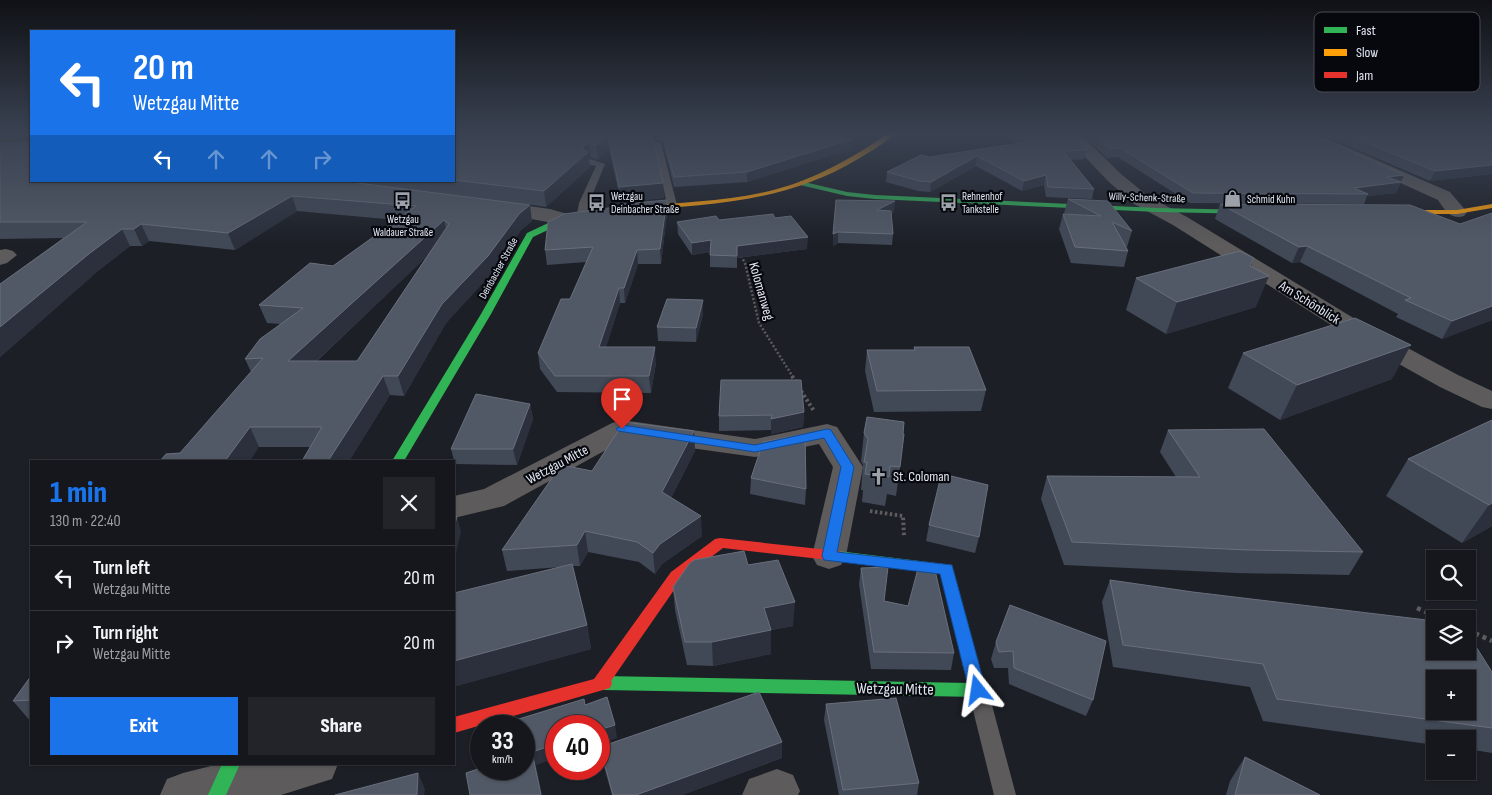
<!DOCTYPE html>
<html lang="en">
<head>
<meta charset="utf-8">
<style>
	body { margin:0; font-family:"Sofia Sans Condensed",sans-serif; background:#222429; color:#f1f3f6; height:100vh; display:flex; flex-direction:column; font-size:19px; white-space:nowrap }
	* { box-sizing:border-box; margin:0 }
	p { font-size:16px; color:#9d9fa3 }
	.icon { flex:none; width:28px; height:28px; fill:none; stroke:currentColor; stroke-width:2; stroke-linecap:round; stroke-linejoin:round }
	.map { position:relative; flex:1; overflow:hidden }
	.side { position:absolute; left:30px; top:460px; width:425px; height:305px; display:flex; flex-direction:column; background:#15171c; border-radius:0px; box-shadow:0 1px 4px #0004,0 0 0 1px #34363b }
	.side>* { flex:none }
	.hud { position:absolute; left:30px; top:30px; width:425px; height:152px; border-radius:0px; box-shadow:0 1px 4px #0004,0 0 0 1px #34363b; background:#1a73e8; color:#fff; overflow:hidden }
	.tools { position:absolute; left:1426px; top:550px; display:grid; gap:10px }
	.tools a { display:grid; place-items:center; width:50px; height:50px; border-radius:0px; background:#15171c; box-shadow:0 1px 4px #0004,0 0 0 1px #34363b; font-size:25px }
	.speed { position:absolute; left:470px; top:715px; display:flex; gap:10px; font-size:25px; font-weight:700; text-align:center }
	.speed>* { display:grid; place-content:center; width:65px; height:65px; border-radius:50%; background:#15171c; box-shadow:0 1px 4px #0004,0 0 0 1px #34363b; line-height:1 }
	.speed small { font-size:12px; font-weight:400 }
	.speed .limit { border:8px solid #d22; background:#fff; color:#111 }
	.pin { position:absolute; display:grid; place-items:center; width:42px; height:42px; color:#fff; margin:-51px -21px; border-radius:50% 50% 50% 0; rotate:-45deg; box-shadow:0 0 5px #0007 }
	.pin .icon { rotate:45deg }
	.me { position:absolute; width:55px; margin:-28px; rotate:345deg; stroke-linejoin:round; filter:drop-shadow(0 0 4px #0008) }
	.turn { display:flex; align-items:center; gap:18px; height:105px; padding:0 20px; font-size:22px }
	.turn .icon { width:65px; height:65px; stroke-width:2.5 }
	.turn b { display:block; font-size:35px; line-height:42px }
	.lanes { display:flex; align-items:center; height:48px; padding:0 20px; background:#0003; justify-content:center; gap:25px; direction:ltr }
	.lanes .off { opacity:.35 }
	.round { display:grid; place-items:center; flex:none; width:52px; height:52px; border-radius:0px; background:#222429 }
	.overview { display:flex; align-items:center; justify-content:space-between; height:85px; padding:0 20px }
	h1 { font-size:30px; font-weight:800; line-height:38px; color:#1a73e8 }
	.cta { display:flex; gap:10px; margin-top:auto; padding:10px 20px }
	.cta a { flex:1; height:58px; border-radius:0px; background:#1a73e8; color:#fff; font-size:20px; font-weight:800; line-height:58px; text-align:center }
	.cta a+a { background:#222429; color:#f1f3f6 }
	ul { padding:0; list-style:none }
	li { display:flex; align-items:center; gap:15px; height:65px; padding:0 20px; border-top:1px solid #34363b }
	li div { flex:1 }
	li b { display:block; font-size:19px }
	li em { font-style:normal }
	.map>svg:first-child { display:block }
	.green { fill:#2a3107 }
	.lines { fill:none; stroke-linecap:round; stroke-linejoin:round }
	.path-far2 { stroke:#5c5b5d; stroke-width:2.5; stroke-dasharray:2 2; stroke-linecap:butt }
	.path-far1 { stroke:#5c5b5d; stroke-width:4; stroke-dasharray:2.5 2.5; stroke-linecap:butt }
	.path { stroke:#5c5b5d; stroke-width:4.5; stroke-dasharray:4 4; stroke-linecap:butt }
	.lane { fill:#5d5b5b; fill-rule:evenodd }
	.street { fill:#5d5b5b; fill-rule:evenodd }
	.fast { fill:#30b455; fill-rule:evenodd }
	.slow { fill:#ff9f0a; fill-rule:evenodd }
	.jam { fill:#e5322d; fill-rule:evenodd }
	.wall { fill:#414856; fill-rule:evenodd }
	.shaded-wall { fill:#2b303c }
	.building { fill:#525966; stroke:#696f7c; fill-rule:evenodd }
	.route { fill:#1a73e8; stroke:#114b97 }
	.labels { text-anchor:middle; stroke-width:4.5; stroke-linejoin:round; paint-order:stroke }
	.far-poi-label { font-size:11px; fill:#e2e7f1; stroke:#06080e; text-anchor:start }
	.far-street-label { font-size:11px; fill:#e2e7f1; stroke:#06080e }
	.street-label { font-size:14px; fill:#e2e7f1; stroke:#06080e }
	.poi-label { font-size:14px; fill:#e2e7f1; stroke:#06080e; text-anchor:start }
	.near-street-label { font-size:16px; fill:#e2e7f1; stroke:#06080e }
	.key { fill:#06080e; stroke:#484b52; stroke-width:1 }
	.key-label { font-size:14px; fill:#e2e7f1 }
</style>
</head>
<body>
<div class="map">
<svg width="1492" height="795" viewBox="0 0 1492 795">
	<rect width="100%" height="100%" fill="#1c1f26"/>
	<path class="green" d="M0,133H31V145L0,146Z"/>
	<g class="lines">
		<path class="path-far2" d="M741,256L745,263L759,323L793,377"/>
		<path class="path-far1" d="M792,376L797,384
			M801,391L814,411
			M870,511L903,516L904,536"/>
		<path class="path" d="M1417,608L1442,619
			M1468,630L1492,641"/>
		<path class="lane" d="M654,141L661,143L677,205L675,207H669L667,205Z
			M590,159L605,164L589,203L587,214L582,217L577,214L579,203L596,166L587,164L586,162Z
			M978,681L985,684L988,690L1016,795H994L968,690L971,684Z"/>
		<path class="street" d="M1062,133H1079L1121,174L1148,196L1187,217L1365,325L1458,375L1492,391V409L1482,407L1440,387L1347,335L1173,225L1134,204L1109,182Z
			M1294,133H1314L1450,192L1467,212L1464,216C1450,220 1445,210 1438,200L1297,136Z
			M494,201L550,209L571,215L574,219L571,223L564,225L487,211L485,207L487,203Z
			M6,249L13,251L17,255L7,263L0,265V250Z
			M622,420L755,439L827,424L837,427L863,467L846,556L841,565L829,569L817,565L812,556L833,467L819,444L755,457L626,439L504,506L454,518V496L484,489L612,423Z
			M219,764H338L332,779L281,795H160L167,779L183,773Z
			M777,769L793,775L800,791L798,795H742L749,779Z"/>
		<path class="fast" d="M800,181L847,192L875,195L1158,208L1254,210L1258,212L1254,214L1158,212L875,199L847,196L800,185Z
			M582,212H585V216L567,221L533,237L491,314L404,461H392L481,314L527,233L561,217Z
			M838,551L952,565L986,690L984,695L978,697L604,690L598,688L596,683L598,678L604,676L968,683L941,574L833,560L831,556L833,552Z
			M222,764H240L226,795H208Z"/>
		<path class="slow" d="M889,133H896C885,143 871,151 858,159C785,203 712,204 630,211L626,209L630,207C679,202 730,202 777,189C818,178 855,156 889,133Z
			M1492,204V208L1457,214H1392L1388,212L1392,210H1457Z"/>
		<path class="jam" d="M720,538L838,551L843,552L845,556L843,560L838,561L723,548L681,580L611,681L612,683L610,688L454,733V717L594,679L671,572L715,539Z"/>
	</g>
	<path class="wall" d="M454,133H652L664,198L621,202L609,149L598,160L591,157L589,158L590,167L546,207L526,204L532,221L521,230L491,274L446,323L404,396L390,395L349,461H302L310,447H259L180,453L251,372L245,359L280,324L267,323L259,305L333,266L397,220L297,211L235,250L149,241L142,246H130L99,270L0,357V284L63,238L0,239V143L31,181H454ZM427,256L357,361H317Z
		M655,133H842L837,135L851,149L747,182L674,187L663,143L656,140Z
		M1004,133H1070L1087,150L1084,159L1071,160L1094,189L1092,199L1046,197L1044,185L1022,191L976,166L930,192L918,191L886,182L887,172L930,157L1016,143Z
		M1081,133H1309L1404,175L1396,193L1367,196L1364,204L1190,203L1118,157L1107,158Z
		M1318,133H1492V174L1430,181Z
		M1068,199L1132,231L1127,247L1125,246L1128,251L1124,267L1071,263L1059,229L1063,214L1067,215L1064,213Z
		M836,200L894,212L891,213L893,234L892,245L838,243L833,246Z
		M1220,204L1492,320L1442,339L1396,317L1398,314L1300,262L1292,263L1215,219Z
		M667,213L661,264H638L625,303H620L606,347L656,363L651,393L557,392L540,369L538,353L570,299L586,262L547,265L545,250Z
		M775,218L807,249L737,258V268L710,267V252L692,255L678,234L677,222Z
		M1254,258L1251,267L1256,307L1166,334L1126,310L1136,278Z
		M703,314L696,342L658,341L657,327Z
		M914,347L986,390L981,411L874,412L865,371L867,350H914Z
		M1243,353L1392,379L1280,420L1228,388Z
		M530,404L533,419L517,465L455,464L451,449Z
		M804,412L803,427L771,434V430L719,431V416Z
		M1492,420V526L1462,543L1386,496L1408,459Z
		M1168,430L1363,552L1349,575L1236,573L1064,565L1041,499L1047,476L1176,477L1160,452Z
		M694,431L695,451L671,498L702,536L662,564L655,574L639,562L588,552L580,566H573L587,625L591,649L456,686L561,567L507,571L502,550L592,471Z
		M864,433L900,467L896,496L887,494L885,506L862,502L863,490H861L863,465L861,461Z
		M751,478L806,489L805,505L750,494Z
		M929,525L979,537L975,553L926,541Z
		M748,565L793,626L771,630V654L713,666L687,665L675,610L673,587Z
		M861,568L884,601L954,653L951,670L871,669L859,584Z
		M1110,580L1492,672V753L1468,749V739H1435V745L1263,721L1250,687L1113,667L1102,602Z
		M1010,605L1093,700L1086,716L1009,684L1008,668H994L991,659L996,642Z
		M31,676V722L13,701Z
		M826,704L919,783L917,795H839L824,720Z
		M782,742V758L682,795H612L603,763L600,747Z
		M1245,757L1320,795H1226L1230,781Z"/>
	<path class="shaded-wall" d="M825,133H842L824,141Z
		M608,134L609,149L598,160L596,145Z
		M852,139L851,149L747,182V172Z
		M589,143L591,157L589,158L590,167L546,207L544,191L583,146Z
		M977,156L976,166L930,192L931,182Z
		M1492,165V174L1430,181L1435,171Z
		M1046,175L1044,185L1022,191L1024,181Z
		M1404,175L1396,193L1367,196L1368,194L1354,188L1387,177Z
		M663,183L664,198L621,202L619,187Z
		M292,196L297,211L235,250L228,233Z
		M667,200V213L661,264L660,249Z
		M895,201L894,212L876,222L877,210Z
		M530,205L532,221L521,230L491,274L446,323L404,396L398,376L442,304L519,214Z
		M444,220L448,237L296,380L288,361Z
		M141,224L149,241L142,246L134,229Z
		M122,229L130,246L99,270L0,357V327L90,253Z
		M838,232V243L833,246V234Z
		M808,237L807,249L737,258V246Z
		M711,240V252L692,255V243Z
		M1307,246L1300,262L1292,263L1299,247Z
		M637,250L638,264L625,303L624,288Z
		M1254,258L1245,282L1269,276L1256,307L1166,334L1177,302L1250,266Z
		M619,288L620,303L601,363L599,347Z
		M703,300V314L696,342V328Z
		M1492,306V320L1442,339L1452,321Z
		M1411,345L1392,379L1280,420L1297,385Z
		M655,347L656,363L651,393L649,376Z
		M383,376L390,395L349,461H328Z
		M530,404L533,419L517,465L513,449Z
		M804,412L803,427L771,434V419Z
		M250,427L259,447L250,461H225Z
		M694,431L695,451L664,512L662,492Z
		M1492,503V526L1462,543L1489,505Z
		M457,516L461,532L454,562V528Z
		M701,516L702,536L662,564L655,574L653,553L660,544Z
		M585,531L588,552L580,566L577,545Z
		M795,602L793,626L771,630V654L713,666L712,642L764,608Z
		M587,625L591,649L456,686L454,680V661Z
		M615,725L617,738L599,744V730Z
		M782,742V758L682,795H636Z
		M556,744V758L536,765L542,795H541L532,752Z
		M418,773L425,789L424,795H417Z"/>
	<path class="building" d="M454,133H652L663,183L619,187L608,134L596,145L589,143L583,146L584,150L588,152L544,191L454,180Z
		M662,133H829L852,139L747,172L674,177Z
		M1016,133H1070L1087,150L1063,151L1094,189L1048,187L1046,175L1024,181L977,156L931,182L919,181L887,172L921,155L930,157L1027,142Z
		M1093,133H1309L1404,175L1387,177L1401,182L1354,188L1368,194L1193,193L1120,148L1110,149Z
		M1343,133H1492V165L1435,171Z
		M31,142V181H342L530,205L519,214L488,256L442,304L398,376H383L328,461H302L322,427H250L225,461H160L166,454L180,453L263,358L245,359L260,339L303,308L259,305L310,263L333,266L416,206L292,196L228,233L141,224L134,229H122L90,253L0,327V284L87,222H0V143ZM444,220L449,224L357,361H288Z
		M1068,199L1108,201L1132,231L1112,222L1128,251L1075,247L1063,214L1101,216Z
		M667,200L660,249L637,250L624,288H619L599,347H655L649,376H555L538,353L561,299H570L593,247L545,250L548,222L564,214L623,206V204Z
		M836,200L895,201L877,210L891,211L893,234L838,232L833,234Z
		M1220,204L1410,205L1460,224L1492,213V306L1452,321L1405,300L1411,298L1307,246L1299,247Z
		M773,214L775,218L791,216L808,237L737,246V256L710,255L711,240L692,243L677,222L716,216L719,220Z
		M1240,251L1254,258L1250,266L1269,276L1177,302L1136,278Z
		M667,299L703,300L696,328L657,327Z
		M1355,318L1411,345L1297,385L1243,353Z
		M914,347H969L986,390L877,391L867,350H915Z
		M721,380H801L804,412L771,419L772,415L719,416Z
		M476,394L530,404L513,449H451Z
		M867,417L904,422L903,434H904L900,467L890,466L889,477L865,474L867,462H864L868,439L864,433Z
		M1492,420V503L1489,505L1408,459Z
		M624,422L694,431L662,492L701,516L660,544L653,553L637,542L585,531L577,545L502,550L561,465L592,471Z
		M1264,429L1363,552L1248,550L1072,542L1047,476L1200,477L1168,430Z
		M805,434L806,489L751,478L763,442Z
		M941,476H951L988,485L979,537L929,525Z
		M454,516H457L454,528Z
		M744,551L748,565L778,560L795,602L764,608L771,630L712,642H685L673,587L689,564L694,560Z
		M572,564L587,625L454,661V593Z
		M919,565L934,566L954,653L874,652L861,568L888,567L884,601L908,606Z
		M1110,580L1193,592L1435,621V651H1468V634L1492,672V728L1277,699L1263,664L1123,645ZM1435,679H1468V711H1435Z
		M1010,605L1106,641L1093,700L1014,668L1013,651L999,652L996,642Z
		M31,676V700L13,701Z
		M759,692L782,742L636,795H613L600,747Z
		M607,697L615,725L599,730V726H556V744L532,752L541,795H470L466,773L481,768V769H524V726H496L584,699L585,705Z
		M896,698L919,783L843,790L826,704Z
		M1245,757L1320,795H1235Z
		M418,773L417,795H335Z"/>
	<linearGradient id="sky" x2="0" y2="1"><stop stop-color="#0f1115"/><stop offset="0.55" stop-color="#3a4252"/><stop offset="1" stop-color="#3a4252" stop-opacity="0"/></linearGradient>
	<rect width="1492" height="244" fill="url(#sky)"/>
	<path class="route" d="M622,425L755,445L827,429L831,430L854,467L837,552L952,565L986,690L984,695L978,697L972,695L969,690L940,574L824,560L822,556L841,467L824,438L755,452L618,431L616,429Z"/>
	<defs>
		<symbol id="shop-bare" viewBox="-9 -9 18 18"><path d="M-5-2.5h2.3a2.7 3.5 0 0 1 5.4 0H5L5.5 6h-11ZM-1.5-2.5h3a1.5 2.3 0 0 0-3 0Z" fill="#9da1aa" stroke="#06080e" stroke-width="2.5" paint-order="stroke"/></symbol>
		<symbol id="bus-bare" viewBox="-9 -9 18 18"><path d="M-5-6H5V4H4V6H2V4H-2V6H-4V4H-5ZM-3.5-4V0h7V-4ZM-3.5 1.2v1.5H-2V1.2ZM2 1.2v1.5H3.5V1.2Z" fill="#9da1aa" stroke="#06080e" stroke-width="2.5" paint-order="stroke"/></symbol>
		<symbol id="church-bare" viewBox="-9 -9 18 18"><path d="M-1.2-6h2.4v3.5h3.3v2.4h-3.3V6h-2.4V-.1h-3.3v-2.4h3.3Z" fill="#9da1aa" stroke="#06080e" stroke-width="2.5" paint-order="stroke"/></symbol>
	</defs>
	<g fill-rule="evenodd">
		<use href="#shop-bare" x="1220" y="186" width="25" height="25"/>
		<use href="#bus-bare" x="390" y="188" width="25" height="25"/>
		<use href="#bus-bare" x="584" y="190" width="25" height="25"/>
		<use href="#bus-bare" x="936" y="190" width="25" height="25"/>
		<use href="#church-bare" x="866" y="464" width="25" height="25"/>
	</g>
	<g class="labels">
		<g class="far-poi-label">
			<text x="611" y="200">Wetzgau<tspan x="611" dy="13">Deinbacher Straße</tspan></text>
			<text x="962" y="200">Rehnenhof<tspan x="962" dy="13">Tankstelle</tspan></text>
			<text x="1247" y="203">Schmid Kuhn</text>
			<text x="403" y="223" text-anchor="middle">Wetzgau<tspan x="403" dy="13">Waldauer Straße</tspan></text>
		</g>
		<g class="far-street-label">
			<text transform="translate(1147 197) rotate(2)" y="4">Willy-Schenk-Straße</text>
			<text transform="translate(498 268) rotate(-61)" y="4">Deinbacher Straße</text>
		</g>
		<g class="street-label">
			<text transform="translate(762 291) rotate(74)" y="5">Kolomanweg</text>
			<text transform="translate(1310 302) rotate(32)" y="5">Am Schönblick</text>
			<text transform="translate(557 464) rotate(-28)" y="5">Wetzgau Mitte</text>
		</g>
		<g class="poi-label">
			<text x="893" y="481">St. Coloman</text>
		</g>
		<g class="near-street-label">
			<text transform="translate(895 688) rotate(1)" y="6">Wetzgau Mitte</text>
		</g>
	</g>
	<rect x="1314" y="12" width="166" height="80" rx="8" class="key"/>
	<rect x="1324" y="27" width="23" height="6" fill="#30b455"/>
	<rect x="1324" y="49" width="23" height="7" fill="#ff9f0a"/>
	<rect x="1324" y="72" width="23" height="6" fill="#e5322d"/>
	<g class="key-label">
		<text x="1356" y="35">Fast</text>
		<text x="1356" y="57">Slow</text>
		<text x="1356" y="80">Jam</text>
	</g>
</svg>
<div class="tools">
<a><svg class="icon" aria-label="search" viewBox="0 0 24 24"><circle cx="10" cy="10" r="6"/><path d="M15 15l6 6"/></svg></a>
<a><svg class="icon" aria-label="layers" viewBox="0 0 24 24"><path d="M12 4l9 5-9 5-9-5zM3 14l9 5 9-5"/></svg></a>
<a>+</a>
<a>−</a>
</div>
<div class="speed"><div>33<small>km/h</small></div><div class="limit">40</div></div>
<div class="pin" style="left:622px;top:429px;background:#d93025"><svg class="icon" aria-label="arrive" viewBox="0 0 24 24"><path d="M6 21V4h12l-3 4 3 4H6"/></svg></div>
<svg class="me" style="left:978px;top:690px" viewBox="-20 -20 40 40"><path d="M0-17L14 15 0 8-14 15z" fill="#1a73e8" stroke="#fff" stroke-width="4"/></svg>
<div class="hud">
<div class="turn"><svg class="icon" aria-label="left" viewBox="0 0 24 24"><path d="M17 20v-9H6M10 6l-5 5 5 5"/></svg><div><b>20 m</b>Wetzgau Mitte</div></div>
<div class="lanes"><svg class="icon" aria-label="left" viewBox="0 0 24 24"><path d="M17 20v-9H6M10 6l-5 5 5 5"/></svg><svg class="icon off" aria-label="ahead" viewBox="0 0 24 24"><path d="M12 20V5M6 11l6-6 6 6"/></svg><svg class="icon off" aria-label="ahead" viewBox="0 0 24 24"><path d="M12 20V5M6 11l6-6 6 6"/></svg><svg class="icon off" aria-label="right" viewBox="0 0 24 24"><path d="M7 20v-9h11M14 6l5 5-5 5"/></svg></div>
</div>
<section class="side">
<div class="overview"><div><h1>1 min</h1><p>130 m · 22:40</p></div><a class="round"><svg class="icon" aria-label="close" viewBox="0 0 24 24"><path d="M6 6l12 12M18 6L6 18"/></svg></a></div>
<ul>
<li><svg class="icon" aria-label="left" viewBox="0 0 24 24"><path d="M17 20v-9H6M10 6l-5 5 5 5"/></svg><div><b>Turn left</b><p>Wetzgau Mitte</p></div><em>20 m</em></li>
<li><svg class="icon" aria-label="right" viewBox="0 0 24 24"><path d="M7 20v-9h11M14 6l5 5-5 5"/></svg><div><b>Turn right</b><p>Wetzgau Mitte</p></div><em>20 m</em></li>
</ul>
<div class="cta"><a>Exit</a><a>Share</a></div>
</section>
</div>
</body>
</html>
